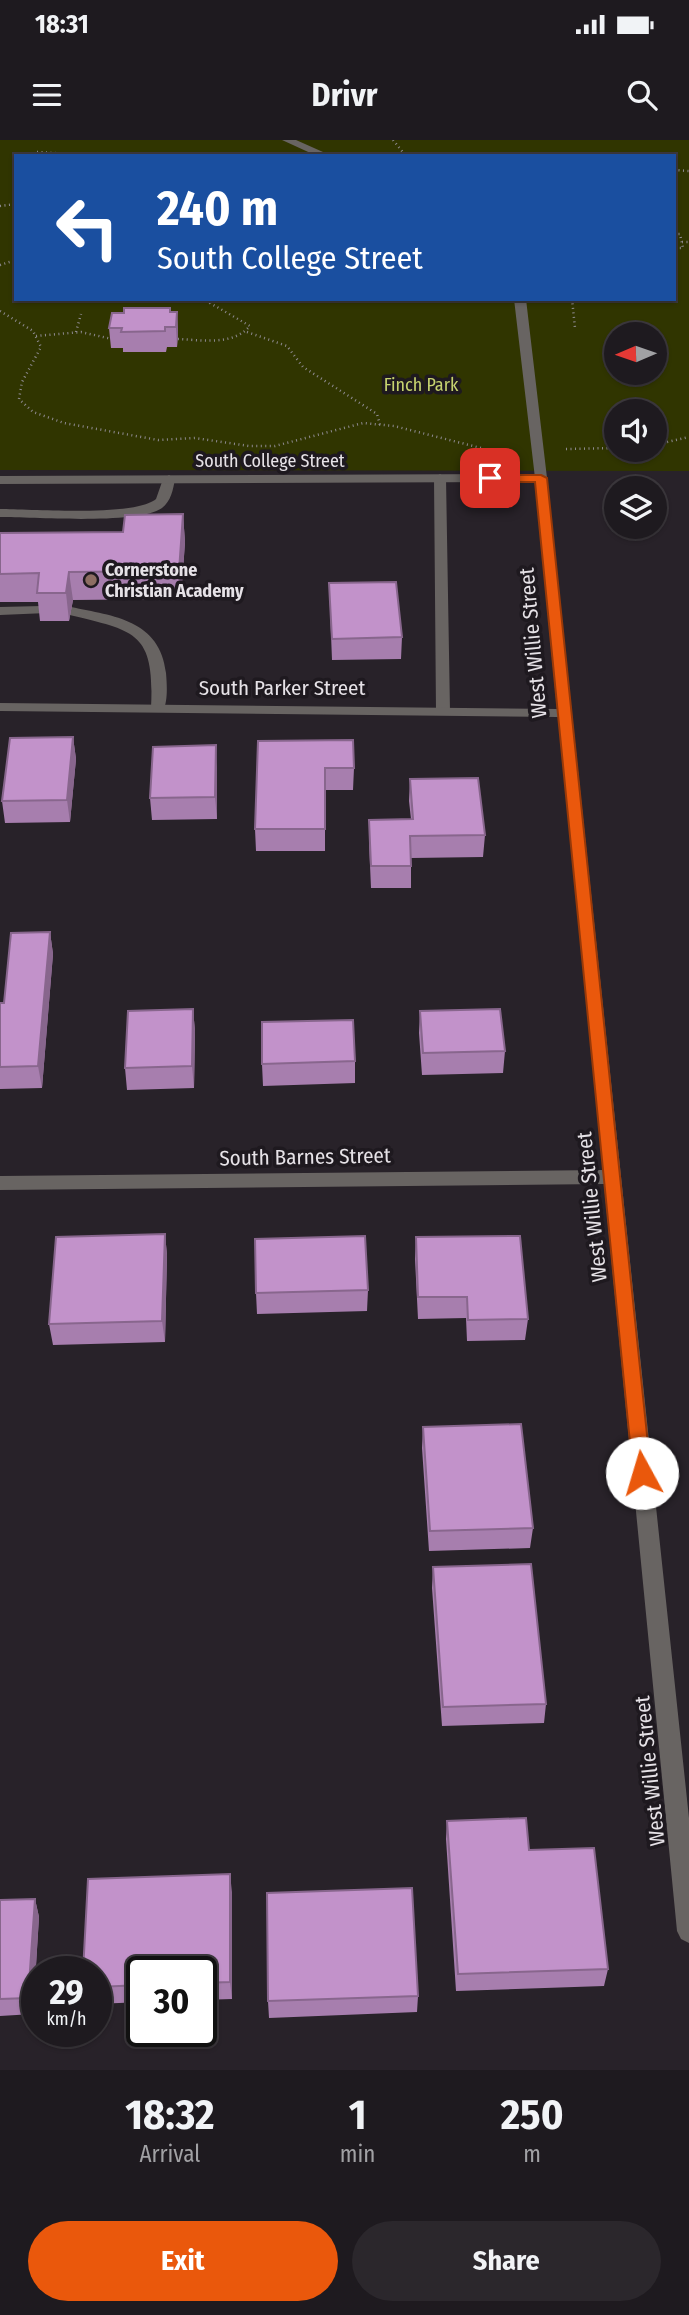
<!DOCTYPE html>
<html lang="en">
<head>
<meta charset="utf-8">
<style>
	body { margin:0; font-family:"Fira Sans Condensed",sans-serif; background:#2b272c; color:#f1f3f6; height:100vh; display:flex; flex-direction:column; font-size:26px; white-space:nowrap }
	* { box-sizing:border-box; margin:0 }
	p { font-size:23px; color:#a1a1a4 }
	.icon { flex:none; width:38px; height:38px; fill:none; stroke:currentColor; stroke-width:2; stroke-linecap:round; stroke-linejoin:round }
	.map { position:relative; height:1930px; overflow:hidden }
	.drawer { display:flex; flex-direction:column; background:#1e1a1f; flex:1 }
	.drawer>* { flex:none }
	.guide { position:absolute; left:14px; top:14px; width:662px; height:147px; border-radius:0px; box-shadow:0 2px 5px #0004,0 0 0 2px #3c383d; background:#1a4fa0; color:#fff; overflow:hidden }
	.needle { width:46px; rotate:268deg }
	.fabs { position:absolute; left:604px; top:182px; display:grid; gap:14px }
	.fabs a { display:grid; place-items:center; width:63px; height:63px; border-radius:50%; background:#1e1a1f; box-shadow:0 2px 5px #0004,0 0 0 2px #3c383d; font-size:35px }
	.speed { position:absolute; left:21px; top:1816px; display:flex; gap:14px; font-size:35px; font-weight:700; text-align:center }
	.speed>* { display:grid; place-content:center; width:91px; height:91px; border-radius:50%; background:#1e1a1f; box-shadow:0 2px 5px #0004,0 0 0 2px #3c383d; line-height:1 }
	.speed small { font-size:18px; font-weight:400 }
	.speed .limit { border:4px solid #111; border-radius:10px; background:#fff; color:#111 }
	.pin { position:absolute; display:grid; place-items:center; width:60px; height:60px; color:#fff; margin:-30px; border-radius:14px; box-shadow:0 4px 10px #0006 }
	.me { position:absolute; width:77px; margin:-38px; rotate:354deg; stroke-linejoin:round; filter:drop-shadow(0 0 5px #0008) }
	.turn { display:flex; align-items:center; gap:24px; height:147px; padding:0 28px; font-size:32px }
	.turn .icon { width:91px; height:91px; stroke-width:2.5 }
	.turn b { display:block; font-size:49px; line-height:60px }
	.eta { display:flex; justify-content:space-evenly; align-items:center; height:119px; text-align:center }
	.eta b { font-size:42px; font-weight:700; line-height:49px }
	.cta { display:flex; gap:14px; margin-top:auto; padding:14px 28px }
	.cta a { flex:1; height:80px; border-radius:42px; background:#ea580c; color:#fff; font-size:28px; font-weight:700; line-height:80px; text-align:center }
	.cta a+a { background:#2b272c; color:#f1f3f6 }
	.status { display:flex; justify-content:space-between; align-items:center; height:49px; padding:0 35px; background:#1e1a1f; direction:ltr }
	.status svg { height:19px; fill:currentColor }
	header { display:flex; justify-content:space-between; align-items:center; height:91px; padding:0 28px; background:#1e1a1f; font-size:32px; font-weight:700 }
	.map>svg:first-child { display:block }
	.green { fill:#303500; fill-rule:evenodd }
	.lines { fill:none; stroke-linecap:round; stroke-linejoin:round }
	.path { stroke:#8f8b90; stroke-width:2.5; stroke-dasharray:1 3.5; stroke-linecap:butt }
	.lane { fill:#686462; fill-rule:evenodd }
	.street { fill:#686462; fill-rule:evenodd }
	.wall { fill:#a77eae }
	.shaded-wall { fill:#88668d }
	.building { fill:#c292ca; stroke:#88668d; stroke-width:2 }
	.route { fill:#ea580c; stroke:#983908; stroke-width:2 }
	.education-dot { fill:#8d6e63; stroke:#1e191f; stroke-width:2.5 }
	.labels { text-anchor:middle; stroke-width:7; stroke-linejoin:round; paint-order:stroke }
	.far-park-label { font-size:18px; fill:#c6d36f; stroke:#1e191f }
	.far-street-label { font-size:18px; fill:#e6e2e7; stroke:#1e191f }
	.far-poi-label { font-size:18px; font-weight:bold; fill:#e6e2e7; stroke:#1e191f; text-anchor:start }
	.street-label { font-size:21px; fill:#e6e2e7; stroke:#1e191f }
</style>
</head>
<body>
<div class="status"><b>18:31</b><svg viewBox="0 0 49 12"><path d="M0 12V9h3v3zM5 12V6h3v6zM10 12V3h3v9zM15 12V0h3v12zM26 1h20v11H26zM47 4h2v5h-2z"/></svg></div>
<header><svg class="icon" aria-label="menu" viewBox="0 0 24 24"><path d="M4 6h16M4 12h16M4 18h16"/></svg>Drivr<svg class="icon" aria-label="search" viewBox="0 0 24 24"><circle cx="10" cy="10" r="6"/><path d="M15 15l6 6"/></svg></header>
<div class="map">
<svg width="689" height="1930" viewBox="0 0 689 1930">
	<rect width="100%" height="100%" fill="#282229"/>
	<path class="green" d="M0,0H689V331L0,330ZM16,16H674V159H16ZM616,194H654V233H616ZM616,271H654V310H616Z"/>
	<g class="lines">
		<path class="path" d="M393,0L406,16
			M37,12L102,16
			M674,30L689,31
			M0,66L16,64
			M674,94H680L683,108H674
			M682,102H689
			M0,125L16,120
			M572,159L575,188
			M0,171L33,191L41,207L22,242L19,259L33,272L64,283L158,300L195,298L249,306H275L363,283L394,286L481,308
			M76,192L81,174
			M247,192L287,206L303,227L377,274L380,285
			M36,196L81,192L112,199
			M178,199C201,200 233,206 250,186L210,163L211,159
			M654,305L689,297
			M566,309L616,308"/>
		<path class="lane" d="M282,0H296L332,16H317Z
			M514,159H526L547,338L541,342L535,338Z
			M440,334L446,338L450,571L443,575L436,571L434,338Z
			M169,335L175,339C173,350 171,361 162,368C138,385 33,377 0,377V369C31,369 135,377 156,359L163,339Z
			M42,466L49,470L47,473L0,475V467Z
			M71,467C114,476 160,480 166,533C167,545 168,561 163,571L158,572L151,568C155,490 134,491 66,474V468Z"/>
		<path class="street" d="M541,334L547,338L689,1678V1803L681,1799L677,1791L604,1044L0,1050V1036L603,1030L558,577L0,571V563L557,569L535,342L0,344V336Z"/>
	</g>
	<path class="wall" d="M177,172L178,193L177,207H167L166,212H123V208H111L109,188L124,173Z
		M183,374L185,402L181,459L73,460L69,481H40L38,462H0V393L123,392Z
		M329,443L402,497L401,519L332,520Z
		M73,597L76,619L70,682L5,683L2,661Z
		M258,601L354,628L353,650H325V711H256L255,689Z
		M217,627V679L152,680L150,658Z
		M410,639L485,695L483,717L411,718V748H371L369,702V680L411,679L409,661Z
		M50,792L53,814L42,948L0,949V863H4Z
		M193,869L195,891L194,948L127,950L125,928Z
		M420,871L505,911L503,933L422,935L419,893Z
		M355,921V943L263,946L262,924Z
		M165,1094L167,1115L165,1202L53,1205L49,1184Z
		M416,1097L528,1179L525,1200L467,1201L466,1178L418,1179L415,1119Z
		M368,1150L367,1171L257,1174L256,1153Z
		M423,1287L533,1388L530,1408L429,1411L422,1308Z
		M433,1427L546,1564L544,1583L442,1586L432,1448Z
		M447,1681L529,1710L608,1829L604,1846L456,1851L446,1699Z
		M232,1752V1859L201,1860V1832H142V1862L96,1864V1832Z
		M35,1759L39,1777L33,1874L0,1876V1760Z
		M418,1856L417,1872L269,1878L268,1861Z"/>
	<path class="shaded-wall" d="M177,172L178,193L177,207L176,187Z
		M183,374L185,402L181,459L179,431Z
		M69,432L73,460L69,481L66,453Z
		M73,597L76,619L70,682L67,660Z
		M216,605L217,627V679L215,657Z
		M50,792L53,814L42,948L38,926Z
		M193,869L195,891L194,948L192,926Z
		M165,1094L167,1115L165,1202L162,1181Z
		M230,1734L232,1752V1859L230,1842Z
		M35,1759L39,1777L33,1874L28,1858Z"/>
	<path class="building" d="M124,168H170V172H177L176,187H165V191L121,192L122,188H109L112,173H124Z
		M183,374L179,431L69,432L66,453H37L39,433L0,434V393L123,392L125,375Z
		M396,442L402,497L332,499L329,443Z
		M73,597L67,660L2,661L10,598Z
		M353,600L354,628H325V689H255L258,601Z
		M216,605L215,657L150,658L153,607Z
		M478,638L485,695L410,696L411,726H371L369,680L413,679L410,639Z
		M50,792L38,926L0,927V863H4L11,793Z
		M193,869L192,926L125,928L128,871Z
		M500,869L505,911L423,913L420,871Z
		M353,880L355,921L262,924V882Z
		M165,1094L162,1181L49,1184L56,1097Z
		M365,1096L368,1150L256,1153L255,1099Z
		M520,1096L528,1179L468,1180L467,1157H418L416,1097Z
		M521,1284L533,1388L430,1391L423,1287Z
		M531,1424L546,1564L443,1567L433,1427Z
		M526,1678L529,1710L594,1708L608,1829L458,1834L447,1681Z
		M230,1734V1842L201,1843V1832H142V1845L96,1847V1832H83L88,1739Z
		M412,1748L418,1856L268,1861L267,1753Z
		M35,1759L28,1858L0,1859V1760Z"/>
	<path class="route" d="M541,335L547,338L651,1333L648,1339L642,1341L635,1339L633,1333L535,342H490L484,338L490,335Z"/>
	<circle class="education-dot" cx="91" cy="440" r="7"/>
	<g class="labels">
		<g class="far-park-label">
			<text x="421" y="251">Finch Park</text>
		</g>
		<g class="far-street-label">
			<text x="270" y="327">South College Street</text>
		</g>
		<g class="far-poi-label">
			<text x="105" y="436">Cornerstone<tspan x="105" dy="21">Christian Academy</tspan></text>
		</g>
		<g class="street-label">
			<text transform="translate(533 503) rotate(-95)" y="7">West Willie Street</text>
			<text x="282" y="555">South Parker Street</text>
			<text transform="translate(305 1017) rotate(-1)" y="7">South Barnes Street</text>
			<text transform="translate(592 1067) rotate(-96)" y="7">West Willie Street</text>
			<text transform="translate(650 1631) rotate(-96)" y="7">West Willie Street</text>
		</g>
	</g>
</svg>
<div class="fabs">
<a><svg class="needle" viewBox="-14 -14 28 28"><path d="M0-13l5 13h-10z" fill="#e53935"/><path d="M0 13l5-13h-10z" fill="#a1a1a4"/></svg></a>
<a><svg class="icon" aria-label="sound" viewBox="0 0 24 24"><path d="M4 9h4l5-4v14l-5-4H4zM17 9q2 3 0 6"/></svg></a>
<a><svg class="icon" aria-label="layers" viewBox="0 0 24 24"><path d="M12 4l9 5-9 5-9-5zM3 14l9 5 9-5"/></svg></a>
</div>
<div class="speed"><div>29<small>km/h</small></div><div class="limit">30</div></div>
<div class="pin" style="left:490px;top:338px;background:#d93025"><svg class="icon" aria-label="arrive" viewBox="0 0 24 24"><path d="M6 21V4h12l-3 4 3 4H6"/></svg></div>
<svg class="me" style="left:642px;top:1333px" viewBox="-20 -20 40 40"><circle r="19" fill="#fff"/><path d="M0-13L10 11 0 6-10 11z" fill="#ea580c"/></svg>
<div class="guide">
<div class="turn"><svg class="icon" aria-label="left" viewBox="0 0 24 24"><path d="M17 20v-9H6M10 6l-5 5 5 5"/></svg><div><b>240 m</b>South College Street</div></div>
</div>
</div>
<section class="drawer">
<div class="eta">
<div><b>18:32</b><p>Arrival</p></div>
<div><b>1</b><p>min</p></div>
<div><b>250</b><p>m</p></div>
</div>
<div class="cta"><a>Exit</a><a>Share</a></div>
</section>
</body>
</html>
